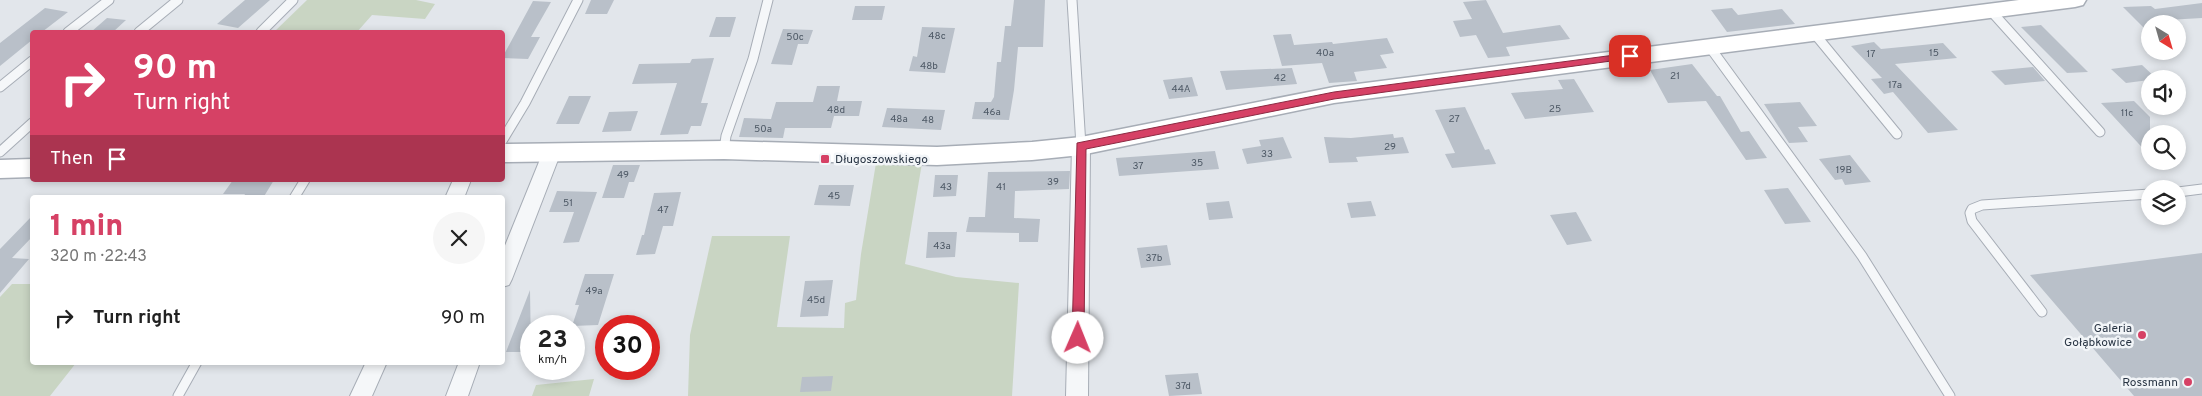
<!DOCTYPE html>
<html lang="en">
<head>
<meta charset="utf-8">
<style>
	body { margin:0; font-family:Overpass,sans-serif; background:#f6f6f6; color:#222; height:100vh; display:flex; flex-direction:column; font-size:19px; white-space:nowrap }
	* { box-sizing:border-box; margin:0 }
	p { font-size:16px; color:#767676 }
	.icon { flex:none; width:28px; height:28px; fill:none; stroke:currentColor; stroke-width:2; stroke-linecap:round; stroke-linejoin:round }
	.map { position:relative; flex:1; overflow:hidden }
	.sheet { position:absolute; left:30px; top:195px; width:475px; height:170px; display:flex; flex-direction:column; background:#fff; border-radius:5px; box-shadow:0 2px 8px #0003 }
	.sheet>* { flex:none }
	.banner { position:absolute; left:30px; top:30px; width:475px; height:152px; border-radius:5px; box-shadow:0 2px 8px #0003; background:#d64165; color:#fff; overflow:hidden }
	.needle { width:32px; rotate:143deg }
	.tools { position:absolute; left:2141px; top:15px; display:grid; gap:10px }
	.tools a { display:grid; place-items:center; width:45px; height:45px; border-radius:50%; background:#fff; box-shadow:0 2px 8px #0003; font-size:25px }
	.speed { position:absolute; left:520px; top:315px; display:flex; gap:10px; font-size:25px; font-weight:700; text-align:center }
	.speed>* { display:grid; place-content:center; width:65px; height:65px; border-radius:50%; background:#fff; box-shadow:0 2px 8px #0003; line-height:1 }
	.speed small { font-size:12px; font-weight:400 }
	.speed .limit { border:8px solid #d22; background:#fff; color:#111 }
	.pin { position:absolute; display:grid; place-items:center; width:42px; height:42px; color:#fff; margin:-21px; border-radius:10px; box-shadow:0 2px 8px #0006 }
	.me { position:absolute; width:55px; margin:-28px; rotate:1deg; stroke-linejoin:round; filter:drop-shadow(0 0 4px #0008) }
	.turn { display:flex; align-items:center; gap:18px; height:105px; padding:0 20px; font-size:22px }
	.turn .icon { width:65px; height:65px; stroke-width:2.5 }
	.turn b { display:block; font-size:35px; line-height:42px }
	.then { display:flex; align-items:center; height:48px; padding:0 20px; background:#0003; gap:10px; font-size:19px }
	.round { display:grid; place-items:center; flex:none; width:52px; height:52px; border-radius:26px; background:#f6f6f6 }
	.summary { display:flex; align-items:center; justify-content:space-between; height:85px; padding:0 20px }
	h1 { font-size:30px; font-weight:800; line-height:38px; color:#d64165 }
	ul { padding:0; list-style:none }
	li { display:flex; align-items:center; gap:15px; height:75px; padding:0 20px }
	li div { flex:1 }
	li b { display:block; font-size:19px }
	li em { font-style:normal }
	.map>svg:first-child { display:block }
	.green { fill:#c9d5c3 }
	.building { fill:#b9c0c9 }
	.lines { fill:none; stroke-linecap:round; stroke-linejoin:round }
	.lane-casing { stroke:#a7adb6; stroke-width:11 }
	.street-casing { stroke:#a7adb6; stroke-width:2 }
	.secondary-casing { stroke:#a7adb6; stroke-width:3 }
	.lane { stroke:#f5f7f9; stroke-width:9 }
	.street { fill:#f5f7f9; fill-rule:evenodd }
	.secondary { fill:#fff; fill-rule:evenodd }
	.route { fill:#d64165; stroke:#8b2a42 }
	.poi-dot { fill:#d64165; stroke:#f2f5f8; stroke-width:2 }
	.labels { text-anchor:middle; stroke-width:5; stroke-linejoin:round; paint-order:stroke }
	.number-label { font-size:10px; fill:#4d5865 }
	.poi-label { font-size:12px; fill:#293544; stroke:#f2f5f8; text-anchor:end }
</style>
</head>
<body>
<div class="map">
<svg width="2202" height="396" viewBox="0 0 2202 396">
	<rect width="100%" height="100%" fill="#e2e6eb"/>
	<path class="green" d="M307,0H416L435,4L425,19L372,15L357,32H274Z
		M876,163H922L905,264L956,277L1019,283L1012,396H688L690,335L712,236H790L777,327L844,328L845,303L856,300L861,254Z
		M12,284H32V362L76,363L50,396H0V297Z
		M594,379L589,396H532L536,385Z"/>
	<path class="building" d="M245,0H270L238,28L217,24Z
		M591,0H614L607,14H585Z
		M1014,0H1045L1043,47H1018L1014,90L1009,120L972,119L975,102H991L994,97L997,62H1001L1005,26H1011Z
		M1486,0L1503,33L1560,25L1570,39L1506,47L1510,56L1488,58L1476,35L1460,37L1453,21L1472,19L1463,2Z
		M533,1L551,2L531,37H540L528,59L502,58Z
		M2202,3V18L2150,21V34L2123,7L2151,6L2155,9Z
		M855,6H885L882,20H852Z
		M45,8L68,12L42,32H32V40L0,66V43Z
		M1732,8L1738,15L1782,9L1795,24L1727,32L1711,10Z
		M716,17H736L730,37H709Z
		M107,18L126,20L113,32H91Z
		M2041,25L2088,72L2067,73L2021,27Z
		M922,27L955,28L945,73L909,71L913,56L917,57Z
		M783,29L813,30L808,44H798L792,65L771,64Z
		M1291,34L1294,45L1332,42L1333,44L1387,38L1394,53L1380,55L1387,68L1354,72L1357,81L1329,83L1322,63L1282,66L1273,35Z
		M1874,42L1881,49L1943,43L1957,58L1895,64L1958,130L1928,133L1893,92L1884,94L1871,79L1882,78L1851,46Z
		M714,58L701,103H708L701,126H691L688,134L660,135L677,83L632,84L639,64L690,63L692,59Z
		M1692,64L1717,96H1720L1741,132L1749,131L1767,158L1746,160L1706,101L1668,103L1650,70Z
		M2142,65L2157,79L2126,83L2111,69Z
		M2033,67L2045,81L2005,85L1991,71Z
		M1292,68L1297,84L1226,90L1220,71Z
		M1192,77L1198,96L1169,99L1163,80Z
		M1574,79L1594,112L1525,119L1511,93L1563,89L1558,80Z
		M817,86H840L837,101H862L859,116H834L831,128H785L783,138L739,137L744,118L771,119L776,102H813Z
		M569,96H591L579,124H556Z
		M2134,101L2150,117V156L2101,103Z
		M1800,102L1817,126L1798,127L1808,142L1789,143L1764,104Z
		M1465,107L1485,150L1489,149L1496,164L1452,168L1445,154L1455,153L1435,110Z
		M887,108L945,110L941,130L882,127Z
		M638,111L631,131L602,132L609,112Z
		M1393,134L1394,138L1403,137L1409,153L1356,157L1358,162L1329,163L1324,137L1351,138Z
		M1283,137L1292,158L1247,164L1242,149L1261,146L1259,140Z
		M1215,151L1219,169L1119,176L1116,158Z
		M1850,155L1871,182L1845,185L1842,179L1835,180L1819,159Z
		M613,165H640L634,182H629L624,198H602Z
		M1070,171L1069,189L1015,191L1014,218L1040,219L1038,242H1019V233L966,232L969,217H985L988,172Z
		M935,175H958L956,196L933,197Z
		M233,180H274L263,198H243L245,194H223Z
		M819,185H854L850,206L814,205Z
		M1788,188L1811,222L1785,224L1764,190Z
		M557,191L597,192L579,242L563,243L574,212H549Z
		M681,192L673,226H663L655,254L636,255L642,235H644L654,193Z
		M1229,201L1233,218L1209,220L1206,203Z
		M1371,201L1376,216L1351,218L1347,203Z
		M1576,212L1592,241L1567,245L1550,215Z
		M32,216V237L12,258L29,259L0,293V249Z
		M928,232H957L955,257L926,258Z
		M1167,245L1171,265L1141,268L1137,248Z
		M2202,253V396H2134L2030,275Z
		M585,274H614L598,325L572,326L579,305H575Z
		M833,280L828,316L800,317L805,281Z
		M530,290L531,352H506Z
		M1198,373L1202,394L1169,396L1165,375Z
		M833,376L831,391L800,392L802,377Z"/>
	<g class="lines">
		<defs>
			<path id="lane" d="M1072,0L1081,146
				M1991,11L2100,132
				M68,32L109,0
				M139,32L178,0
				M261,32L293,0
				M1814,33L1897,134
				M1709,46L1862,256L1950,396
				M0,87L32,61
				M502,141L525,103L578,0
				M724,150L726,136L753,59L768,0
				M0,152L32,123
				M2178,192L2202,189
				M294,198L305,180
				M2042,312L1972,221L1970,213L1972,209L1982,205L2150,194
				M178,396L197,362"/>
			<path id="street" d="M1081,140L1087,141L1090,146L1088,396H1066L1072,146L1075,141Z
				M552,146L558,147L561,152L512,279L509,285L502,287V253L543,152L546,147Z
				M453,180H471L464,198H445Z
				M366,362H387L372,396H350Z
				M459,362H480L468,396H446Z"/>
			<path id="secondary" d="M2019,0H2086L2083,5L2075,7L1334,103L1081,155L1032,160L937,165L724,159L502,162V144L724,141L937,147L1032,142L1081,137L1334,87Z
				M32,159V177L0,178V160Z"/>
		</defs>
		<use href="#lane" class="lane-casing"/>
		<use href="#street" class="street-casing"/>
		<use href="#secondary" class="secondary-casing"/>
		<use href="#lane" class="lane"/>
		<use href="#street" class="street"/>
		<use href="#secondary" class="secondary"/>
	</g>
	<path class="route" d="M1630,53L1635,56L1633,58L1334,99L1086,149L1084,338L1082,342H1073L1072,338L1077,143L1334,92Z"/>
	<g class="poi-dot">
		<rect x="820" y="154" width="10" height="10" rx="2.5"/>
		<circle cx="2142" cy="335" r="5"/>
		<circle cx="2188" cy="382" r="5"/>
	</g>
	<g class="labels">
		<g class="number-label">
			<text x="937" y="39">48c</text>
			<text x="795" y="40">50c</text>
			<text x="1325" y="56">40a</text>
			<text x="1934" y="56">15</text>
			<text x="1871" y="57">17</text>
			<text x="929" y="69">48b</text>
			<text x="1675" y="79">21</text>
			<text x="1280" y="81">42</text>
			<text x="1895" y="88">17a</text>
			<text x="1181" y="92">44A</text>
			<text x="1555" y="112">25</text>
			<text x="836" y="113">48d</text>
			<text x="992" y="115">46a</text>
			<text x="2127" y="116">11c</text>
			<text x="899" y="122">48a</text>
			<text x="1454" y="122">27</text>
			<text x="928" y="123">48</text>
			<text x="763" y="132">50a</text>
			<text x="1390" y="150">29</text>
			<text x="1267" y="157">33</text>
			<text x="1197" y="166">35</text>
			<text x="1138" y="169">37</text>
			<text x="1844" y="173">19B</text>
			<text x="623" y="178">49</text>
			<text x="1053" y="185">39</text>
			<text x="946" y="190">43</text>
			<text x="1001" y="190">41</text>
			<text x="834" y="199">45</text>
			<text x="568" y="206">51</text>
			<text x="663" y="213">47</text>
			<text x="942" y="249">43a</text>
			<text x="1154" y="261">37b</text>
			<text x="594" y="294">49a</text>
			<text x="816" y="303">45d</text>
			<text x="1183" y="389">37d</text>
		</g>
		<g class="poi-label">
			<text x="835" y="163" text-anchor="start">Długoszowskiego</text>
			<text x="2132" y="332">Galeria<tspan x="2132" dy="14">Gołąbkowice</tspan></text>
			<text x="2178" y="386">Rossmann</text>
		</g>
	</g>
</svg>
<div class="tools">
<a><svg class="needle" viewBox="-14 -14 28 28"><path d="M0-13l5 13h-10z" fill="#e53935"/><path d="M0 13l5-13h-10z" fill="#767676"/></svg></a>
<a><svg class="icon" aria-label="sound" viewBox="0 0 24 24"><path d="M4 9h4l5-4v14l-5-4H4zM17 9q2 3 0 6"/></svg></a>
<a><svg class="icon" aria-label="search" viewBox="0 0 24 24"><circle cx="10" cy="10" r="6"/><path d="M15 15l6 6"/></svg></a>
<a><svg class="icon" aria-label="layers" viewBox="0 0 24 24"><path d="M12 4l9 5-9 5-9-5zM3 14l9 5 9-5"/></svg></a>
</div>
<div class="speed"><div>23<small>km/h</small></div><div class="limit">30</div></div>
<div class="pin" style="left:1630px;top:56px;background:#d93025"><svg class="icon" aria-label="arrive" viewBox="0 0 24 24"><path d="M6 21V4h12l-3 4 3 4H6"/></svg></div>
<svg class="me" style="left:1078px;top:338px" viewBox="-20 -20 40 40"><circle r="19" fill="#fff"/><path d="M0-13L10 11 0 6-10 11z" fill="#d64165"/></svg>
<div class="banner">
<div class="turn"><svg class="icon" aria-label="right" viewBox="0 0 24 24"><path d="M7 20v-9h11M14 6l5 5-5 5"/></svg><div><b>90 m</b>Turn right</div></div>
<div class="then">Then<svg class="icon" aria-label="arrive" viewBox="0 0 24 24"><path d="M6 21V4h12l-3 4 3 4H6"/></svg></div>
</div>
<section class="sheet">
<div class="summary"><div><h1>1 min</h1><p>320 m · 22:43</p></div><a class="round"><svg class="icon" aria-label="close" viewBox="0 0 24 24"><path d="M6 6l12 12M18 6L6 18"/></svg></a></div>
<ul>
<li><svg class="icon" aria-label="right" viewBox="0 0 24 24"><path d="M7 20v-9h11M14 6l5 5-5 5"/></svg><div><b>Turn right</b></div><em>90 m</em></li>
</ul>
</section>
</div>
</body>
</html>
